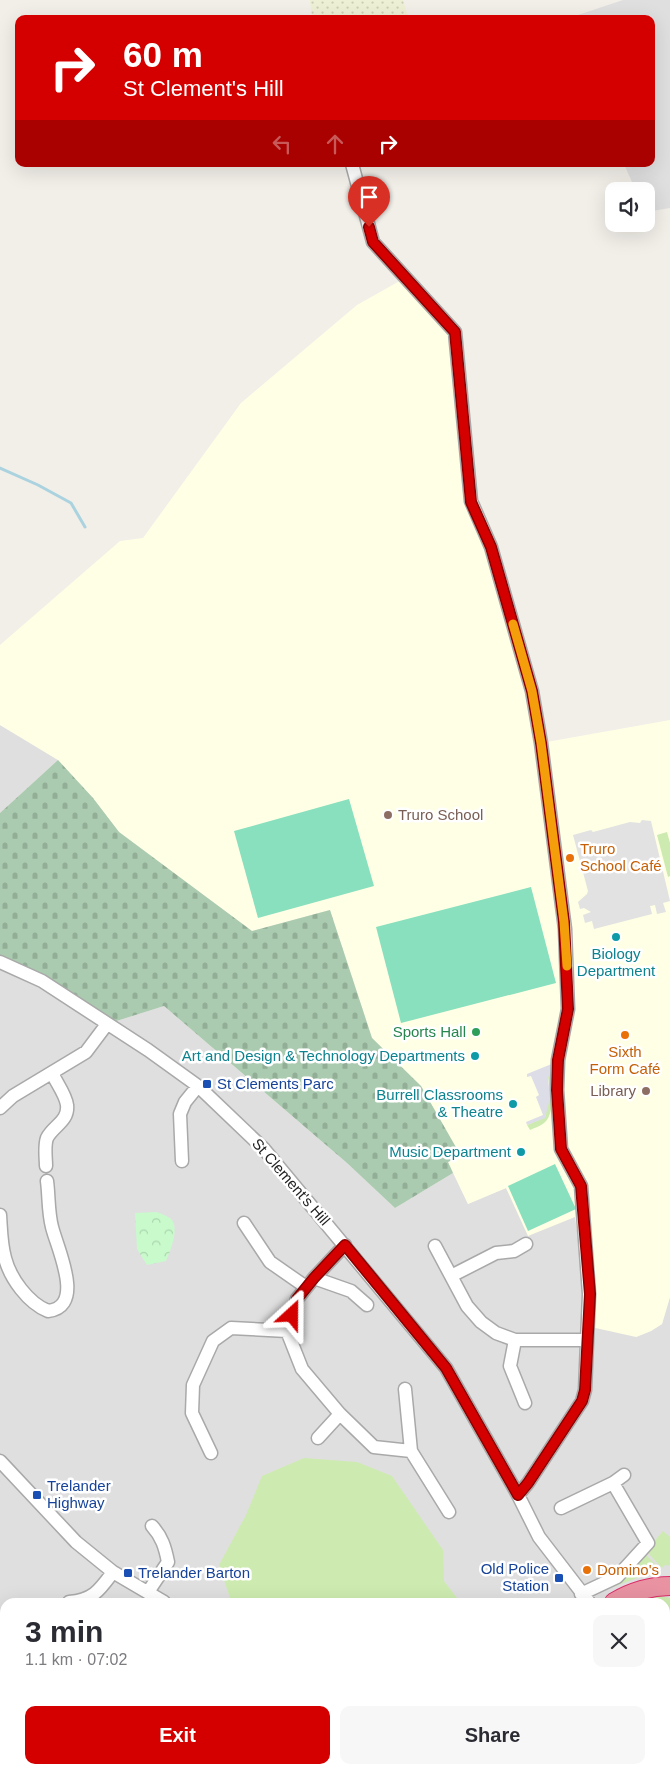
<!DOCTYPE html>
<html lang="en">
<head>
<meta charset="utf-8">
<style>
	body { margin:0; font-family:Helvetica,sans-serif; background:#f7f7f7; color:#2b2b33; height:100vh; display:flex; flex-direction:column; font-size:19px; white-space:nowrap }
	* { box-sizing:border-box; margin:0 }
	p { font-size:16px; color:#7c7c81 }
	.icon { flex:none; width:28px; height:28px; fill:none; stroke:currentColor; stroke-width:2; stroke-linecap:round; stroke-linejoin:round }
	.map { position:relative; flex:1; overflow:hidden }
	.side { position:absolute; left:0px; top:1598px; width:670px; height:176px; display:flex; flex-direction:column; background:#fff; border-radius:15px 15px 0 0; box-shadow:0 5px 20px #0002 }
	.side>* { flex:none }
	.top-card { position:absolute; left:15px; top:15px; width:640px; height:152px; border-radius:10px; box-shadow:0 5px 20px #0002; background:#d40000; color:#fff; overflow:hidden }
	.fabs { position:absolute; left:605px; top:182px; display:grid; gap:10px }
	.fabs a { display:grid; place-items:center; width:50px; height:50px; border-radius:10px; background:#fff; box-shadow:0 5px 20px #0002; font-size:25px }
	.pin { position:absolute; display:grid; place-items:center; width:42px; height:42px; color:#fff; margin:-51px -21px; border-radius:50% 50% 50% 0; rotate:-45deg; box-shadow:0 0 5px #0007 }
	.pin .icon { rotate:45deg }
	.me { position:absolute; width:55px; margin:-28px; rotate:24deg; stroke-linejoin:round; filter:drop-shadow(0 0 4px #0008) }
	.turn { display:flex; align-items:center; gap:18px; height:105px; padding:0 25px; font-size:22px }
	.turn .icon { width:65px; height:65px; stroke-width:2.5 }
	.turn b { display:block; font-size:35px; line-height:42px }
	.lanes { display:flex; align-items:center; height:48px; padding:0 25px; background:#0003; justify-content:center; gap:25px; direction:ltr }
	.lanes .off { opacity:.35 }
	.round { display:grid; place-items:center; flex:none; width:52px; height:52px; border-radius:10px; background:#f7f7f7 }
	.head { display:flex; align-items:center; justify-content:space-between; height:85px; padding:0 25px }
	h1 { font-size:30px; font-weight:600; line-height:38px }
	.cta { display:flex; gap:10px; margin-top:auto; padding:10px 25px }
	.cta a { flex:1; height:58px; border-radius:10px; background:#d40000; color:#fff; font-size:20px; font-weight:600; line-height:58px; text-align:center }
	.cta a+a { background:#f7f7f7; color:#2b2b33 }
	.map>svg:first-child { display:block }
	.residential { fill:#e0dfdf; fill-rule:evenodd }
	.education { fill:#ffffe5 }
	.farmland { fill:url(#farmland-dots) }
	.grass { fill:#cdebb0 }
	.cemetery { fill:url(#cemetery-stones) }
	.park { fill:url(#park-crowns) }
	.pitch { fill:#88e0be }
	.parking { fill:#e2e2e2 }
	.plaza { fill:#dddde8 }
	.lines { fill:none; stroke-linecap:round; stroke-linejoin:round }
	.stream { stroke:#aad3df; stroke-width:3 }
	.minor-casing { stroke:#a9a9a9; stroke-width:15 }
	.major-casing { stroke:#a06b00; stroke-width:18 }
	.highway-casing { stroke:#dc2a67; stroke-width:20 }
	.minor { stroke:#fff; stroke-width:12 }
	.major { stroke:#fcd6a4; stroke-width:15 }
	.highway { stroke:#e892a2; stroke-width:18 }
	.route-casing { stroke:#8a0000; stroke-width:12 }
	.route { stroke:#d40000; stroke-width:9 }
	.slow { stroke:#f59e0b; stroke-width:9 }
	.education-dot { fill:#8d6e63; stroke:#fff; stroke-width:2 }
	.food-dot { fill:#e8710a; stroke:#fff; stroke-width:2 }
	.culture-dot { fill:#0f9aa8; stroke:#fff; stroke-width:2 }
	.leisure-dot { fill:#2e9e5b; stroke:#fff; stroke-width:2 }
	.transit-dot { fill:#1a4fb4; stroke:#fff; stroke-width:2 }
	.labels { text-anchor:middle; stroke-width:5; stroke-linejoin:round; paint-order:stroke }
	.education-label { font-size:15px; fill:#785e54; stroke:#fff; text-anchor:start }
	.food-label { font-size:15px; fill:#c56008; stroke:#fff; text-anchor:start }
	.culture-label { font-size:15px; fill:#0d838f; stroke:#fff; text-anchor:end }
	.leisure-label { font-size:15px; fill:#27864d; stroke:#fff; text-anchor:end }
	.transit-label { font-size:15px; fill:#164399; stroke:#fff; text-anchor:start }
	.street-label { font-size:15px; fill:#222; stroke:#fff }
</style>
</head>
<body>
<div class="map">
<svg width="670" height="1773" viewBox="0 0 670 1773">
	<defs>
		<pattern id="farmland-dots" width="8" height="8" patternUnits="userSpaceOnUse" patternTransform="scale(1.25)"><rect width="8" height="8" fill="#eef0d5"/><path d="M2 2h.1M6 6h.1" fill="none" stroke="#ccceb7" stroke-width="1.8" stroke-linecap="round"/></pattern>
		<pattern id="cemetery-stones" width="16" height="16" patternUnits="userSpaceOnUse" patternTransform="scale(1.25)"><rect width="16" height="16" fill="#aacbaf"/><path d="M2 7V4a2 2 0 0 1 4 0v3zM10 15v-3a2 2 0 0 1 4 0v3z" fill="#92ae96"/></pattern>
		<pattern id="park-crowns" width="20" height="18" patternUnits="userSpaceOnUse" patternTransform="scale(1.25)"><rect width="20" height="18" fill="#c8facc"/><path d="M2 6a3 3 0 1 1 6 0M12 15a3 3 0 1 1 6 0" fill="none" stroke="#acd6af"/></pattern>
	</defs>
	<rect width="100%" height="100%" fill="#f2efe9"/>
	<path class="residential" d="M623,0H670V208L646,212V191H636L624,164H651V19H566Z
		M0,725L58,760L0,813Z
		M0,962L107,1024L164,1006L347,1163L395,1208L453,1173L468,1204L506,1188L575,1217L636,1337L651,1331L662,1324L670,1297V1773H0ZM5,1602H665V1769H5Z"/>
	<path class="education" d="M405,278L455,332L471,501L491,547L541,743L670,720V1297L662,1324L651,1331L636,1337L591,1327L575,1217L528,1236L506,1188L468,1204L448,1162L460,1155L421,1086L372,1038L330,910L252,931L119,832L93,798L58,760L0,725V645L120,541L143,538L241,403L357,305Z"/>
	<path class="farmland" d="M310,0H403L409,19H312Z"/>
	<path class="grass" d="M667,832L670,843V876L668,877L657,835Z
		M550,1074L552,1076C552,1088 555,1115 544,1123C541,1126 534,1128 530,1130L527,1125L545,1117L550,1092L548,1077Z
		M304,1458L357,1462L392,1476L443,1550L444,1581L460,1602H220L231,1601L219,1565L246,1515L262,1476Z
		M663,1531L670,1537V1565L667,1566L666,1564L662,1568L646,1551Z
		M644,1553L658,1567L655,1569V1571L613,1587Z
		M660,1596L670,1598V1659L665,1661V1602H638Z"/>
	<path class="cemetery" d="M58,760L93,798L119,832L252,931L330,910L372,1038L421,1086L461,1156L448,1162L453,1173L395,1208L347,1163L164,1006L107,1024L0,962V813Z"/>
	<path class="park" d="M157,1212C161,1214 168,1216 171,1219C180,1228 170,1252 166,1261L147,1265L137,1249L135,1213Z"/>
	<path class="pitch" d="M349,799L374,886L258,918L234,831Z
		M531,887L556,983L401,1023L376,927Z
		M555,1164L576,1209L528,1231L508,1186Z"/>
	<path class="parking" d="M642,820L651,821L670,901L663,903L666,912L657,914L655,905L650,906L652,914L594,929L592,921L585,923L583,915L591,912L584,908L580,909L578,902L587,894L588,891L573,835L591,830L593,832L630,822L640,823Z"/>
	<path class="plaza" d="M554,1063L551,1075L548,1077L550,1098L545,1118L527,1125L526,1122L543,1115L536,1097L539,1095L531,1076L527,1077V1074Z"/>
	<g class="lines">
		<path class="stream" d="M0,468L38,485L71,503L85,527"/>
		<defs>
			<path id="minor" d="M352,164L373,242L455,332L471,501L491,547L532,691L541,743L565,929L568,1009L558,1060L557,1090L561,1149L581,1186L589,1294L585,1390L582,1401L528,1483L518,1495
				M0,962L42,981L148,1050L198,1086L264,1149L446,1368L518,1495L539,1537L589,1602
				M0,1108L13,1096L86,1052L107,1024
				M182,1161L180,1114L185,1102L198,1086
				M46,1166C46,1158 44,1146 47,1138C53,1126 69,1121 67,1105C66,1095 56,1082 52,1073
				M0,1215C1,1229 1,1244 5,1258C10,1278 28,1303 48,1311C86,1307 57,1248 52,1227C48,1212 49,1196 47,1181
				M244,1223L270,1262L306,1287
				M345,1245L314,1278L297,1299L287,1331L302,1369L340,1414L374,1447L411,1451L449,1512
				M435,1246L467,1306L481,1322L496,1333L515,1340H587
				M451,1276L496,1253L514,1251L526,1244
				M314,1278L351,1291L367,1305
				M515,1340L510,1366L525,1403
				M405,1389L411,1451
				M318,1438L340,1414
				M211,1453L192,1413L193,1385L213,1341L231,1328L287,1331
				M0,1461L76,1542L113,1572L164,1602
				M561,1508L613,1483L624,1475
				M148,1592L168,1562C165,1547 162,1537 152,1526
				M581,1594L617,1577L648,1543L613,1483
				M69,1602C93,1600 99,1591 113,1572
				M0,1631L4,1630
				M0,1697L5,1695
				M370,1769L374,1773
				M582,1769L585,1773
				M496,1773L504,1769"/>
			<path id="major" d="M665,1694L670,1700"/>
			<path id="highway" d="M614,1602C631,1592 650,1586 670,1586
				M665,1673L670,1672
				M94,1773L115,1769
				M181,1773L202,1769"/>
		</defs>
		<use href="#minor" class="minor-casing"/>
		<use href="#major" class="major-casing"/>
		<use href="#highway" class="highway-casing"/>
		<use href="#minor" class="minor"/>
		<use href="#major" class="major"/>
		<use href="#highway" class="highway"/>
	</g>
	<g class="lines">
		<defs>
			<path id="route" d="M292,1315L297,1299L314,1278L345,1245L446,1368L518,1495L528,1483L582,1401L585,1390L590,1294L581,1186L561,1149L557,1090L558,1060L568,1009L564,922L541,743L532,691L491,547L471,502L455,332L373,242L369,227"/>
		</defs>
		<use href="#route" class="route-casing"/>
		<use href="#route" class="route"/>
		<path class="slow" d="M513,624L532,691L541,743L564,922L567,966"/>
	</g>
	<g class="education-dot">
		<circle cx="388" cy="815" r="5"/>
		<circle cx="646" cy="1091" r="5"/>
	</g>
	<g class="food-dot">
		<circle cx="570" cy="858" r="5"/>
		<circle cx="625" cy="1035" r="5"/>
		<circle cx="587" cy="1570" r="5"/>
	</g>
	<g class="culture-dot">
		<circle cx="616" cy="937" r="5"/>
		<circle cx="475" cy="1056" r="5"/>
		<circle cx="513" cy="1104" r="5"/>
		<circle cx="521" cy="1152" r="5"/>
	</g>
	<circle class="leisure-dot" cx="476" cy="1032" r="5"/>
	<g class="transit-dot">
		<rect x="202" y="1079" width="10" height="10" rx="2.5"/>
		<rect x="32" y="1490" width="10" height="10" rx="2.5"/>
		<rect x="123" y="1568" width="10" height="10" rx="2.5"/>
		<rect x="554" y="1573" width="10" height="10" rx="2.5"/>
	</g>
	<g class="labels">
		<g class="education-label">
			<text x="398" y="820">Truro School</text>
			<text x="636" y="1096" text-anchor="end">Library</text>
		</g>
		<g class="food-label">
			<text x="580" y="854">Truro<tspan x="580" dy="17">School Café</tspan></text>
			<text x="625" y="1057" text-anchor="middle">Sixth<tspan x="625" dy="17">Form Café</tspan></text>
			<text x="597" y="1575">Domino's</text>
		</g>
		<g class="culture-label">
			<text x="616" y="959" text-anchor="middle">Biology<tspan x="616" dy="17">Department</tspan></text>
			<text x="465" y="1061">Art and Design &amp; Technology Departments</text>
			<text x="503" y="1100">Burrell Classrooms<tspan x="503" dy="17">&amp; Theatre</tspan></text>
			<text x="511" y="1157">Music Department</text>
		</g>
		<g class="leisure-label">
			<text x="466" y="1037">Sports Hall</text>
		</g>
		<g class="transit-label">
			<text x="217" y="1089">St Clements Parc</text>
			<text x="47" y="1491">Trelander<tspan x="47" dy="17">Highway</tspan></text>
			<text x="549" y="1574" text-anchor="end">Old Police<tspan x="549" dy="17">Station</tspan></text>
			<text x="138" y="1578">Trelander Barton</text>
		</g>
		<g class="street-label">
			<text transform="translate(291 1182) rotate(49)" y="5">St Clement's Hill</text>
		</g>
	</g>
</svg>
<div class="fabs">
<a><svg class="icon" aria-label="sound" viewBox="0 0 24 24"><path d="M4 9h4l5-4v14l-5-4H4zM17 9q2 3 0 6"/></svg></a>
</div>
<div class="pin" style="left:369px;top:227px;background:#d93025"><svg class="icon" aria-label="arrive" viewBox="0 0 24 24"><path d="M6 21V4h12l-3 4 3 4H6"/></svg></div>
<svg class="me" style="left:292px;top:1315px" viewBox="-20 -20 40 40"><path d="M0-17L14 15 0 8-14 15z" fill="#d40000" stroke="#fff" stroke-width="4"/></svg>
<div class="top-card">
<div class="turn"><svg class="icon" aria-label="right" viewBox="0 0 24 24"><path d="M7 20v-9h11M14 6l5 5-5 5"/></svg><div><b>60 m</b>St Clement's Hill</div></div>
<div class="lanes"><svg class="icon off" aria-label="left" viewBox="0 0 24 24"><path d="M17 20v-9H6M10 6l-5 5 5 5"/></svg><svg class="icon off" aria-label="ahead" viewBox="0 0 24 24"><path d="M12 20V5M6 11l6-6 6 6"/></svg><svg class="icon" aria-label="right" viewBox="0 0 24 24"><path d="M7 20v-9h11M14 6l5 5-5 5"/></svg></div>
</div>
<section class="side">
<div class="head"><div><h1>3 min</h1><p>1.1 km · 07:02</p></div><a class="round"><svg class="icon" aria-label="close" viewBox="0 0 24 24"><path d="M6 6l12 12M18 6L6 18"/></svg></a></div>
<div class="cta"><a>Exit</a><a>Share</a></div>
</section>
</div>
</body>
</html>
